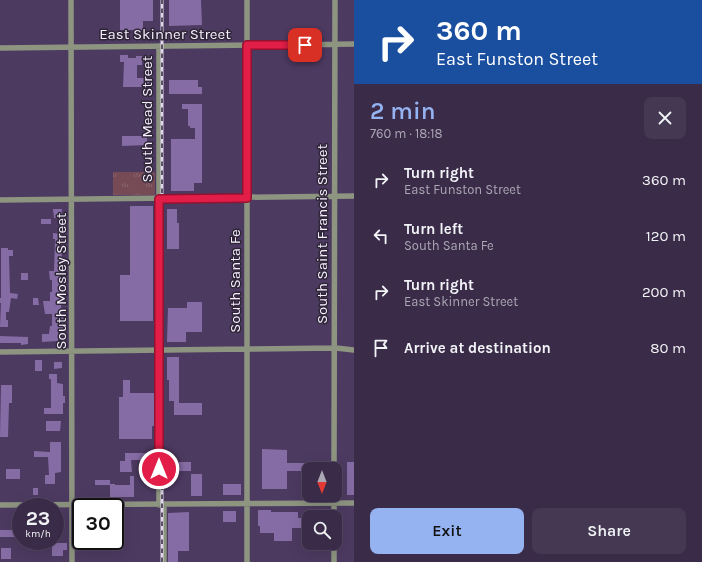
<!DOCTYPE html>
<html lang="en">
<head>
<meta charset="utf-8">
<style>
	body { margin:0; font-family:Karla,sans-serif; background:#453853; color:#f1f3f6; height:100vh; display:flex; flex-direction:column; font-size:15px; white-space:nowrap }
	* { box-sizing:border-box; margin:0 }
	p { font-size:13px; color:#aba7b4 }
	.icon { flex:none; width:22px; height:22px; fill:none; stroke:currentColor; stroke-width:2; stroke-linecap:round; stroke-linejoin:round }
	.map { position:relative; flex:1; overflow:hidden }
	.drawer { display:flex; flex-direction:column; background:#3a2c49; width:348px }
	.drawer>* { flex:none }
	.guide { background:#1a4fa0; color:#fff; overflow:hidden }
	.needle { width:26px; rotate:180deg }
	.fabs { position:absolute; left:302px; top:462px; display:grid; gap:8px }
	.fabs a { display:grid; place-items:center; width:40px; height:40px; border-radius:8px; background:#3a2c49; box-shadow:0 4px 16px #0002,0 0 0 1px #544861; font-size:20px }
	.speed { position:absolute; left:12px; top:498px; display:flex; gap:8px; font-size:20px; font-weight:700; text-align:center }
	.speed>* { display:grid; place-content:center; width:52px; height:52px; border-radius:50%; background:#3a2c49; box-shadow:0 4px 16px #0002,0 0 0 1px #544861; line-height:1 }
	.speed small { font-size:10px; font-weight:400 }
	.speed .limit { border:2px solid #111; border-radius:6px; background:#fff; color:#111 }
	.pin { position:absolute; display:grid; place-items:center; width:34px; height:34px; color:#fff; margin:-17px; border-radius:8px; box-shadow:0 2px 6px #0006 }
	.me { position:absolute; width:44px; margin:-22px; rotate:0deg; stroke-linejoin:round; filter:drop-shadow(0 0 3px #0008) }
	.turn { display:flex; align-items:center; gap:14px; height:84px; padding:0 16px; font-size:18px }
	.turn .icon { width:52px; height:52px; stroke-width:2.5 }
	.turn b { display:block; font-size:28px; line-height:34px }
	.round { display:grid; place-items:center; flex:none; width:42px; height:42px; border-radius:8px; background:#453853 }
	.headline { display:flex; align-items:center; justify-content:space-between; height:68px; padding:0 16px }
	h1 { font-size:24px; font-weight:600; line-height:30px; color:#95b2f1 }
	.cta { display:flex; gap:8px; margin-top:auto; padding:8px 16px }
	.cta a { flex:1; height:46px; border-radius:8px; background:#95b2f1; color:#111; font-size:16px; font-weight:600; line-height:46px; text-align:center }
	.cta a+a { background:#453853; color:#f1f3f6 }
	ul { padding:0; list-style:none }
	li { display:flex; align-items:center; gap:12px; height:56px; padding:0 16px }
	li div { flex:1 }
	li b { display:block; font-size:15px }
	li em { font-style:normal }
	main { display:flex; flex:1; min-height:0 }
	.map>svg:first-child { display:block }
	.grass { fill:url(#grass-tufts) }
	.building { fill:#866ca4 }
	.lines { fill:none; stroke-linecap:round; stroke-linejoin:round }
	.minor { stroke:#8d9581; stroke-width:5.5 }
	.rail-casing { stroke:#e0d8ea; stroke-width:3 }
	.rail { stroke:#2f2638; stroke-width:1.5; stroke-dasharray:4.5; stroke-linecap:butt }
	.route-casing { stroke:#92132f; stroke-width:10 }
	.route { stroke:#e11d48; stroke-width:7 }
	.labels { text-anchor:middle; stroke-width:3; stroke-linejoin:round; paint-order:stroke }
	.street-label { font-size:15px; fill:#f5effe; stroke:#2f2638 }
</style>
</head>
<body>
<main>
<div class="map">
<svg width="354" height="562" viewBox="0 0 354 562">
	<defs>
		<pattern id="grass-tufts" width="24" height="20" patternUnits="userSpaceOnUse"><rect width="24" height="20" fill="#764b55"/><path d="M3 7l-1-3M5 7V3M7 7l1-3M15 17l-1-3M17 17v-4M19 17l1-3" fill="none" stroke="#8a656e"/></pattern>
	</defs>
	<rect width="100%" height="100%" fill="#4d3a61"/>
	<path class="grass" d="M113,172H155V195H113Z"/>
	<path class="building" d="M120,0H153V21H143V30H120Z
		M169,0H201L202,25L169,26Z
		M120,55H128V58H136V56H142V65H137V78H151V87H123L124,62H120Z
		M169,80H198V87H202V94H169Z
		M182,104H202V183H194V191H171V139H195V128H190V126H188V109H182Z
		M122,136H147V145L122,146Z
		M130,206H153V321H120V275H130Z
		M53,209H62L61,218H54Z
		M167,209H177V223H179V249H167Z
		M41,219H51V224H41Z
		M53,233L62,234L61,315H65V320H63V330H58V341L42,342V334H49L50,326H52V314H45L43,301H50V292H52V280H50L49,271H54L55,239H53Z
		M1,248H8V250H13V256H9L10,293L18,294L17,299L11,298L9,312H6V320H8V327H0L1,303H0V298H1Z
		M21,273H28V280H21Z
		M33,298H38L39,305H33Z
		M187,302H202V332H186V342H167L168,308H187Z
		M0,336L28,337V344L21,345V343H0Z
		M167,357H179V403H202V415H174V401H169V380H167Z
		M35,360H42V371H35Z
		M54,362H62V368L54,369Z
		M49,374H57V383L63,384V396H65V403H63V414H44V408H51V379H49Z
		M123,380H130V393H154V426H152V439H119V397H123Z
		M1,385H12V403H9L8,437H0Z
		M46,421H61L60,431H46Z
		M50,442H61V472L55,473V484H45V475H49L48,457H34V451L50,452Z
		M262,449L287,450V463H310V469H309V471H287V489H262Z
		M125,453H154V460H131L132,472H120V461H125Z
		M168,459H176V462H191V471H168Z
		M347,462H354V495H347Z
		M6,469H20V479H6Z
		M191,474H202V496H191Z
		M130,476H134V497H110V485H95V480H110V484H115V485H130Z
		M223,484H241V495H223Z
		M33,488H38V495H33Z
		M258,510H271V512H298V518H301V528H292V541H274V533H260V526H258Z
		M223,511H236V522H223Z
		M189,512V551H178V562H168V513Z
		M0,530H21V537H0Z
		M52,543H67V550H63V556H52Z
		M1,548H11V559H1Z"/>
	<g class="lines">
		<path class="minor" d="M71,0L72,562
			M0,48L354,44
			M0,200L354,196
			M0,352L247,349L336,348L354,350
			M334,469L335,0
			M334,495V517
			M0,505L354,503
			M159,505V46
			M334,543V562
			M164,562V505
			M247,562V0"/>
		<defs>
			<path id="rail" d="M162,562V0"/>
		</defs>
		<use href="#rail" class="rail-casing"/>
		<use href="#rail" class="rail"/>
	</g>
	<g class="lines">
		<defs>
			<path id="route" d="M159,469V199L247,198V45H305"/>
		</defs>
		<use href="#route" class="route-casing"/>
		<use href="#route" class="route"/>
	</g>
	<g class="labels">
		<g class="street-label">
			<text x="165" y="39">East Skinner Street</text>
			<text transform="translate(147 119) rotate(-90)" y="5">South Mead Street</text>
			<text transform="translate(322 234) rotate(-90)" y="5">South Saint Francis Street</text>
			<text transform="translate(61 281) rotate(-90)" y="5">South Mosley Street</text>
			<text transform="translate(235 281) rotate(-90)" y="5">South Santa Fe</text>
		</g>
	</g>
</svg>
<div class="fabs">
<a><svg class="needle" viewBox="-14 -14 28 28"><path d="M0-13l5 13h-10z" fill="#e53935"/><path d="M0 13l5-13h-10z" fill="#aba7b4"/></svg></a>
<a><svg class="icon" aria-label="search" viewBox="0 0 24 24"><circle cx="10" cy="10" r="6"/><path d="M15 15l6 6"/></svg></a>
</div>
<div class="speed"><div>23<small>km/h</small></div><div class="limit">30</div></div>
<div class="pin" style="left:305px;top:45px;background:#d93025"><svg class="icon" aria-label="arrive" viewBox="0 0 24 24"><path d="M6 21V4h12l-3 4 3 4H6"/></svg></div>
<svg class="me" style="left:159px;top:469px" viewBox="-20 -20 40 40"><circle r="17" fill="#e11d48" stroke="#fff" stroke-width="3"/><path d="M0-11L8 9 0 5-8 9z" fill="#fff"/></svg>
</div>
<section class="drawer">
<div class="guide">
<div class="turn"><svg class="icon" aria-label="right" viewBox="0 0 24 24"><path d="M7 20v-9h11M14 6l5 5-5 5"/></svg><div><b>360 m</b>East Funston Street</div></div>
</div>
<div class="headline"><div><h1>2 min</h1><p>760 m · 18:18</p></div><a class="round"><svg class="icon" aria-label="close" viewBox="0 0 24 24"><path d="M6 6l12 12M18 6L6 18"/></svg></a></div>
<ul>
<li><svg class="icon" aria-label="right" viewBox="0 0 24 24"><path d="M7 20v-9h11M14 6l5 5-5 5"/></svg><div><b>Turn right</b><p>East Funston Street</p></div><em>360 m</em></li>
<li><svg class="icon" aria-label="left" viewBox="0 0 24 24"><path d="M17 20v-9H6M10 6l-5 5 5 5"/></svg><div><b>Turn left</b><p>South Santa Fe</p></div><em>120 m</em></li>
<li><svg class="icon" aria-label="right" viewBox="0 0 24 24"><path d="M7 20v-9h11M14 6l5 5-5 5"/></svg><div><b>Turn right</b><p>East Skinner Street</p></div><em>200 m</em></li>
<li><svg class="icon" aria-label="arrive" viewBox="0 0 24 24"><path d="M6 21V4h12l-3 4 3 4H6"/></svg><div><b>Arrive at destination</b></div><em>80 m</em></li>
</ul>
<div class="cta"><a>Exit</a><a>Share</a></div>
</section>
</main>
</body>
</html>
